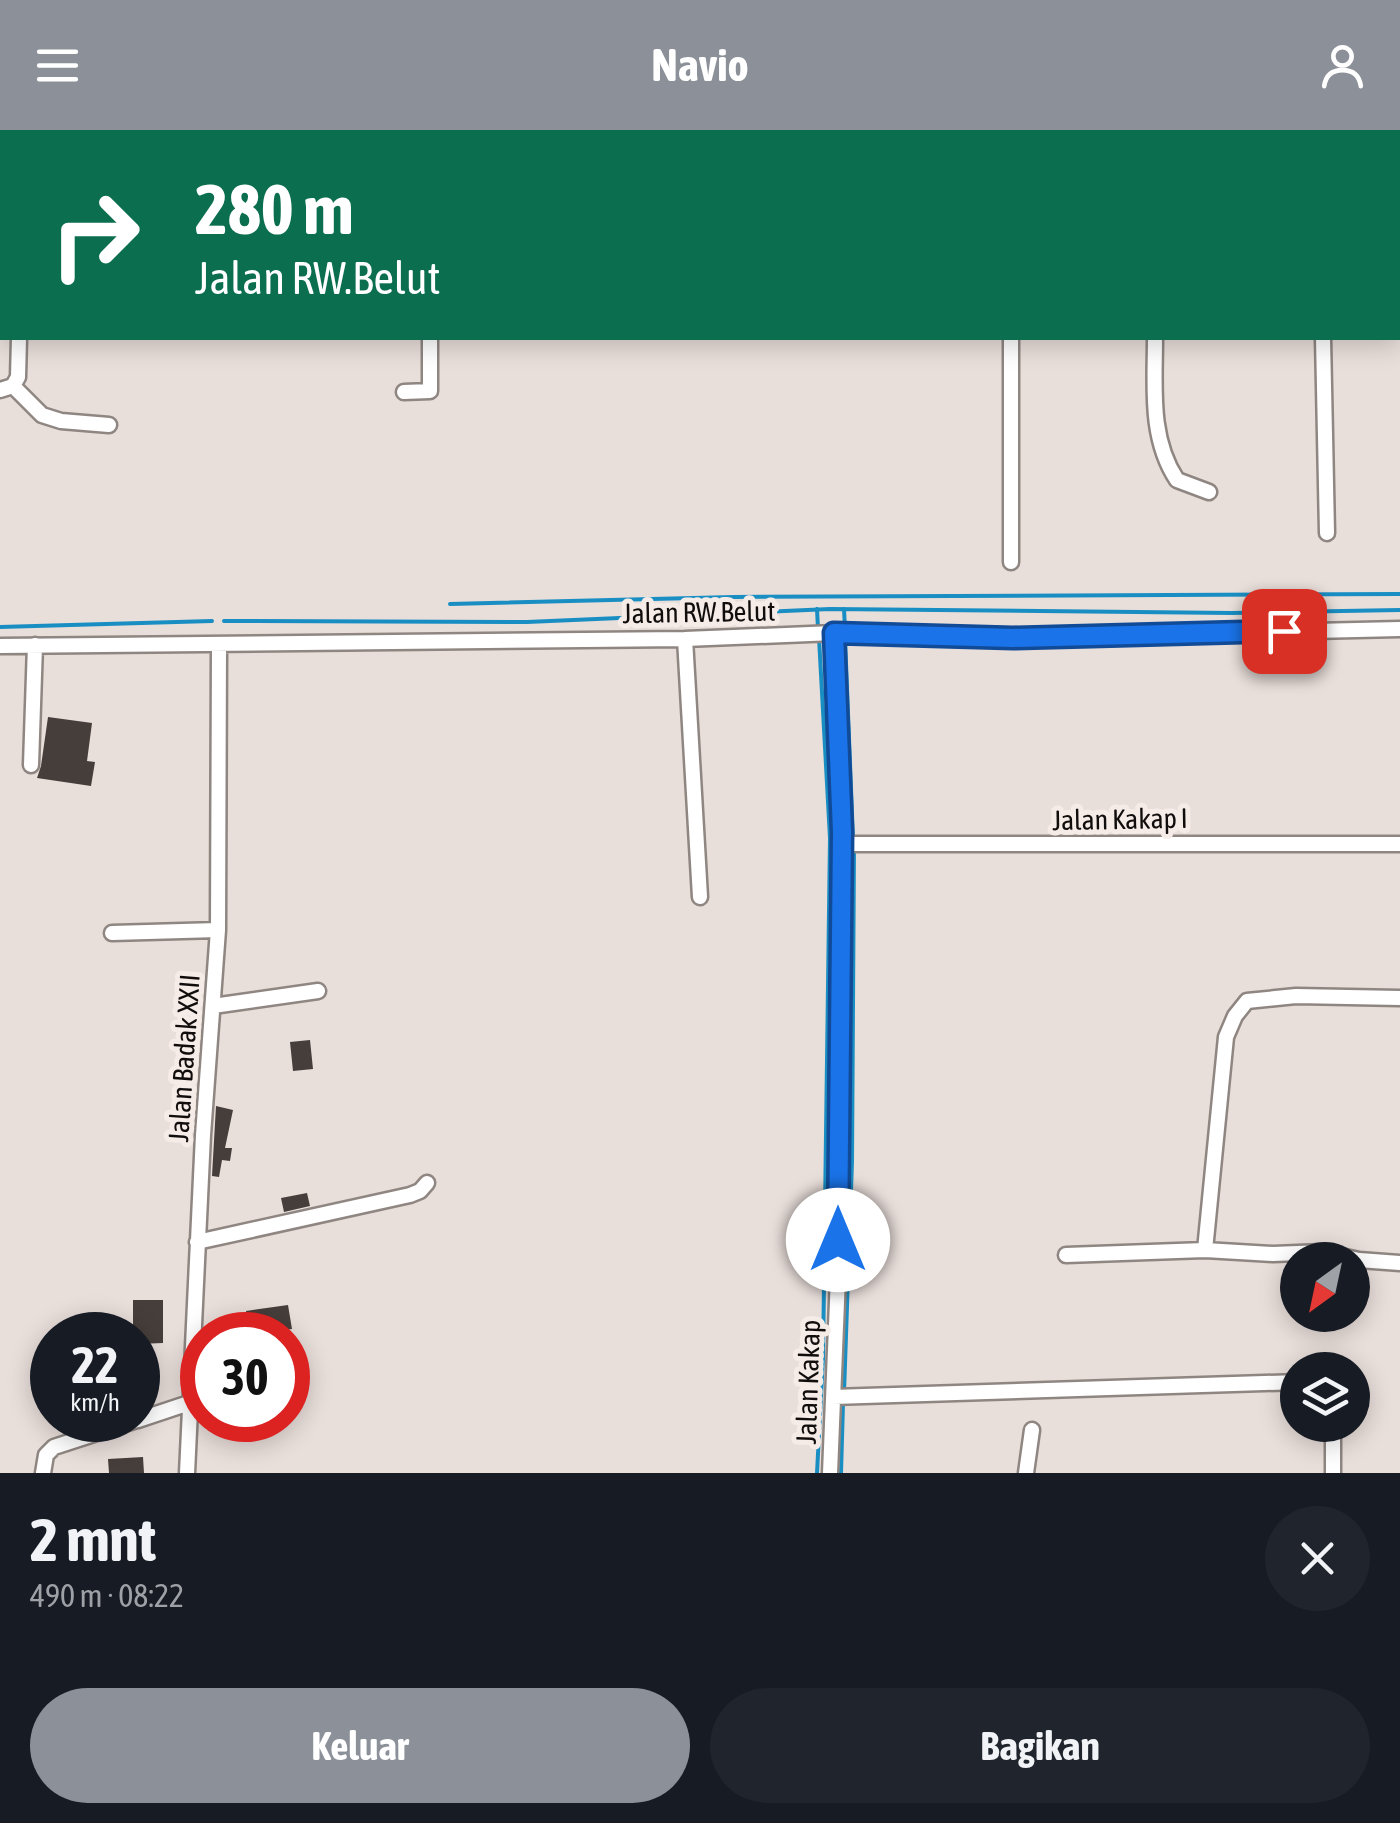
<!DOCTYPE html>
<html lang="id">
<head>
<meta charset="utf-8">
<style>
	body { margin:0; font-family:"Asap Condensed",sans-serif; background:#20242c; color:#f1f3f6; height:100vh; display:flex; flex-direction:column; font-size:38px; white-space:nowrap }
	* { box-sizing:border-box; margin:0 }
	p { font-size:32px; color:#9ea1a6 }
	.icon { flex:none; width:55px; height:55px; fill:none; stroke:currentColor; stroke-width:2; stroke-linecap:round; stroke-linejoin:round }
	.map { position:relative; height:1343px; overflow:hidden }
	.drawer { display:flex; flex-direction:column; background:#171b24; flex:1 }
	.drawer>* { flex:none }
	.banner { position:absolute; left:0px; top:0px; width:1400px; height:210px; box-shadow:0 5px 25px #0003; background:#0b6e4f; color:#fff; overflow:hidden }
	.needle { width:65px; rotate:213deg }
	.fabs { position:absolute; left:1280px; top:1112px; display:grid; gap:20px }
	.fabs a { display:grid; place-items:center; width:90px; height:90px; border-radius:50%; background:#171b24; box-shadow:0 5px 25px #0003; font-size:50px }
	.speed { position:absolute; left:30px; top:1182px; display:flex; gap:20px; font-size:50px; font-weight:700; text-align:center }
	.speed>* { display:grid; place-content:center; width:130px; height:130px; border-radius:50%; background:#171b24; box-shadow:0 5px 25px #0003; line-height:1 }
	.speed small { font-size:25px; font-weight:400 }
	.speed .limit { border:15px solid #d22; background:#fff; color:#111 }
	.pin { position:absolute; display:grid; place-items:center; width:85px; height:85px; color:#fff; margin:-42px; border-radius:20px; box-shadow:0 5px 15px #0006 }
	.me { position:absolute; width:110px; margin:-55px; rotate:0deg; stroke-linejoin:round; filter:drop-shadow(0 0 8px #0008) }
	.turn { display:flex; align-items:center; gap:35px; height:210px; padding:0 30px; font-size:45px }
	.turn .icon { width:130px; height:130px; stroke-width:2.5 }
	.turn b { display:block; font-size:70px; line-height:85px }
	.round { display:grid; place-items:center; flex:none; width:105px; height:105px; border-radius:52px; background:#20242c }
	.summary { display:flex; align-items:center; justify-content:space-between; height:170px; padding:0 30px }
	h1 { font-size:60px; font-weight:700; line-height:75px }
	.cta { display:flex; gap:20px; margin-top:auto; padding:20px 30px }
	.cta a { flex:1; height:115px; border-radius:60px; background:#8c9099; color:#fff; font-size:40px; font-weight:700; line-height:115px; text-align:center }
	.cta a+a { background:#20242c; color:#f1f3f6 }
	header { display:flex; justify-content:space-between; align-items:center; height:130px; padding:0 30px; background:#8c9099; color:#fff; font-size:45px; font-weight:700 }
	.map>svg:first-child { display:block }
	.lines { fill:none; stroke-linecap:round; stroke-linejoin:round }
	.stream { stroke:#198ec3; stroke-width:4 }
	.building { fill:#463e3a }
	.minor-casing { stroke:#8f8682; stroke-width:19 }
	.minor { stroke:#fff; stroke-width:14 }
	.route-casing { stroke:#114b97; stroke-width:25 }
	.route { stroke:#1a73e8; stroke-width:18 }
	.labels { text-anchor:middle; stroke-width:10; stroke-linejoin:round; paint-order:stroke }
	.street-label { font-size:28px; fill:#100d0c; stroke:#f5ebe7 }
</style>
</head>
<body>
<header><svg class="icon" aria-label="menu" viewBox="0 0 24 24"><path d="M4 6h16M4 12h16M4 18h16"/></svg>Navio<svg class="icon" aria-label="person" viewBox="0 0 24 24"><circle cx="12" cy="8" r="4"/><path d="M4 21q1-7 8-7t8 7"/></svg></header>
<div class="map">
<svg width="1400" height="1343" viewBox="0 0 1400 1343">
	<rect width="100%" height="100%" fill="#e8deda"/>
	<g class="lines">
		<path class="stream" d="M450,474L734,467L1400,464
			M817,479L818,499
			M844,479L845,499
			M224,491L527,492L830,479L1232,483L1400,480
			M0,497L212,491
			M845,508L853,709
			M844,1263L852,1032L854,718
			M817,1343L823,1228L830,708L819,508
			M841,1343L843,1273"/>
	</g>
	<path class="building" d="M48,587L92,593L87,631L95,632L91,656L37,648L41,636Z
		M310,910L313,939L293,941L290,912Z
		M216,976L233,980L225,1018H232L230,1031L222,1030L219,1047L212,1046Z
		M307,1063L310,1076L284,1082L281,1068Z
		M133,1170H163V1213L138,1214V1205H133Z
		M288,1175L292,1199L250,1205L246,1181Z
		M143,1327L144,1343H109L108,1329Z"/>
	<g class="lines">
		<defs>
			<path id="minor" d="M1007,0V2
				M1319,0V2
				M29,2V0
				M830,2V0
				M1156,2V0
				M0,96L2,95
				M0,138L2,137
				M0,174H2
				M1011,208V432
				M1155,208C1155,256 1149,308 1177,350L1209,362
				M1323,208L1327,403
				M13,256L42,285L61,291L109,295
				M0,260L13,256L18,247L19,208
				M404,262L430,261V208
				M685,509L700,767
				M0,516L685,509L834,503L1013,508L1400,499
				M31,635L35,515
				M841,714H1400
				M112,803L218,800
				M213,876L318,861
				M197,1112L410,1065L420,1061L427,1053
				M1205,1120L1226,907L1235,886L1247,871L1296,866L1400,868
				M1066,1125L1205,1120L1273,1124L1323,1122L1359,1130L1400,1133
				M833,1267L1298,1252
				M138,1290L192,1272
				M43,1343L46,1325L54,1317L137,1290
				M187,1343L203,1005L218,800L219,516
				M830,1343L838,1147L842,702L834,503
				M1026,1343L1032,1300
				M1333,1343V1295"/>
		</defs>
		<use href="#minor" class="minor-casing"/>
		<use href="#minor" class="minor"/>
	</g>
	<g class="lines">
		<defs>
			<path id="route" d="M838,1110L842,702L834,503L1013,508L1284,501"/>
		</defs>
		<use href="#route" class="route-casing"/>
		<use href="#route" class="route"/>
	</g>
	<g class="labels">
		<g class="street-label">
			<text transform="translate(699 482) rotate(-1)" y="10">Jalan RW.Belut</text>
			<text transform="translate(1120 689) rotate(-1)" y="10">Jalan Kakap I</text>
			<text transform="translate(184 928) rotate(-86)" y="10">Jalan Badak XXII</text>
			<text transform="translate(808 1252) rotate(-88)" y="10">Jalan Kakap</text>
		</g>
	</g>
</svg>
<div class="fabs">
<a><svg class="needle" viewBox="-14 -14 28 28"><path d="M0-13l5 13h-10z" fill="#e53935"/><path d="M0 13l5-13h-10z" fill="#9ea1a6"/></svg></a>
<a><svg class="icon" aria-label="layers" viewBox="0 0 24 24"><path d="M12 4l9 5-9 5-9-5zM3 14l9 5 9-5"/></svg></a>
</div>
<div class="speed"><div>22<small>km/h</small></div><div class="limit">30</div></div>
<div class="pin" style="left:1284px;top:501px;background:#d93025"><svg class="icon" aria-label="arrive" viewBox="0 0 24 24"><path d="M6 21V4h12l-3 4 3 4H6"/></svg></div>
<svg class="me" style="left:838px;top:1110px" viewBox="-20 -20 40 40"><circle r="19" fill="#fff"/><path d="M0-13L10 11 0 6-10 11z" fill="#1a73e8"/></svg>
<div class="banner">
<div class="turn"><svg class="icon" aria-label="right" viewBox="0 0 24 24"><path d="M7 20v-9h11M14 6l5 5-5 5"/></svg><div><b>280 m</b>Jalan RW.Belut</div></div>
</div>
</div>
<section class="drawer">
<div class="summary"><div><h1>2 mnt</h1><p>490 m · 08:22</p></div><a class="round"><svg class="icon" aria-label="close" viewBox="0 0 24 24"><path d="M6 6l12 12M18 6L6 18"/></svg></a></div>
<div class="cta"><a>Keluar</a><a>Bagikan</a></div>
</section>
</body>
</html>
